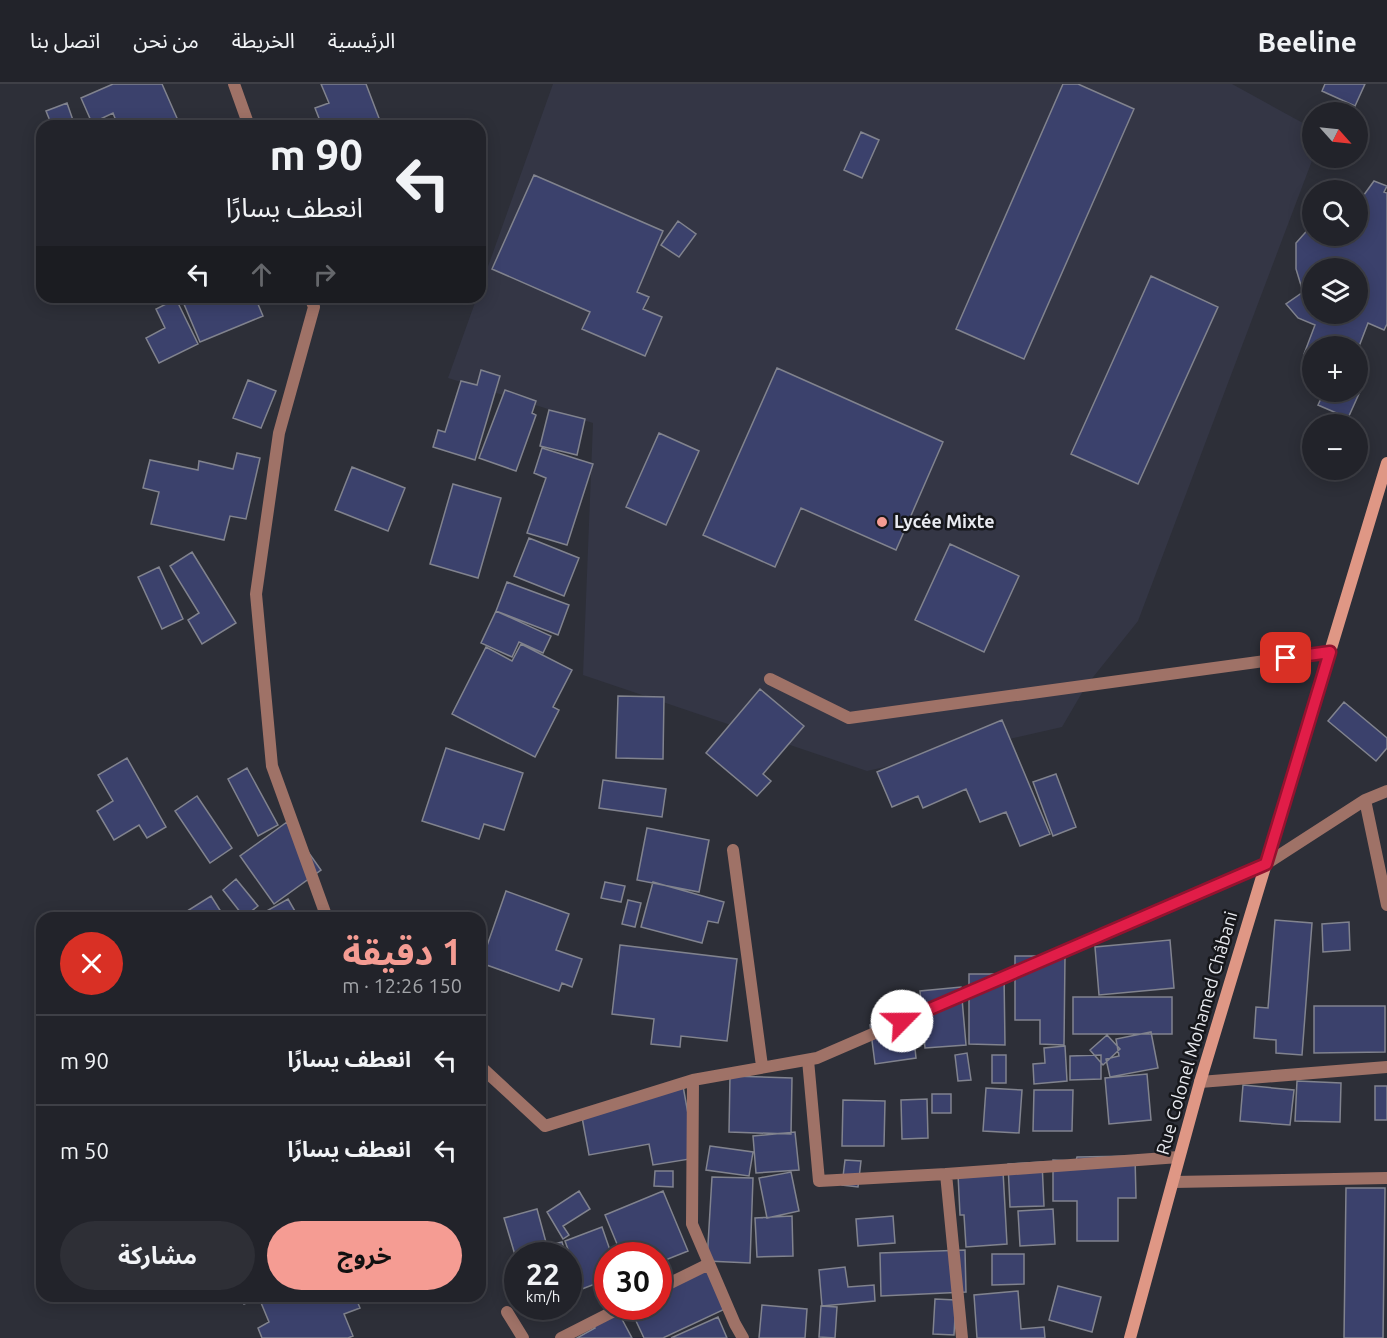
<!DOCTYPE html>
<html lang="ar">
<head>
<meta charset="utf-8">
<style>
	body { margin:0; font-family:Ubuntu,"Noto Sans Arabic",sans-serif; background:#2e2f36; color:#f1f3f6; direction:rtl; height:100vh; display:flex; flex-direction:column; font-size:22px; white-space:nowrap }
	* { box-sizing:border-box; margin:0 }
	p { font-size:20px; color:#a2a4a8 }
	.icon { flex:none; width:33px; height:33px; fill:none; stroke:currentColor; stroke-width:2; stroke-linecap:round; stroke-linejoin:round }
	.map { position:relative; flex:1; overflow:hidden; direction:ltr }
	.panel { position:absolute; left:36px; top:828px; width:450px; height:390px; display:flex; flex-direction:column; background:#22232a; border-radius:18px; box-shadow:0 3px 15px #0003,0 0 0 2px #3f4047; direction:rtl }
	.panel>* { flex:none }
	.hud { position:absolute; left:36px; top:36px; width:450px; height:183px; border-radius:18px; box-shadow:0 3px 15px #0003,0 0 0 2px #3f4047; direction:rtl; background:#22232a; color:#f1f3f6; overflow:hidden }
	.needle { width:39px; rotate:117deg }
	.controls { position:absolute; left:1302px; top:18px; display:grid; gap:12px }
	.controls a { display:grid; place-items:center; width:66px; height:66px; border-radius:50%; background:#22232a; box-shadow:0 3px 15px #0003,0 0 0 2px #3f4047; font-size:30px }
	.speed { position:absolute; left:504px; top:1158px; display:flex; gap:12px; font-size:30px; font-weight:700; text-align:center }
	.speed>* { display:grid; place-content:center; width:78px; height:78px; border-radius:50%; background:#22232a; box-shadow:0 3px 15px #0003,0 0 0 2px #3f4047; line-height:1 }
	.speed small { font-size:15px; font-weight:400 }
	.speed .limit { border:9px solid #d22; background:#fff; color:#111 }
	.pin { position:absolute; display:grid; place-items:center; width:51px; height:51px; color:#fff; margin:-26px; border-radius:12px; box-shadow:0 3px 9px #0006 }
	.me { position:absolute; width:66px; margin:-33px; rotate:67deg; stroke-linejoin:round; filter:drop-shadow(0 0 4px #0008) }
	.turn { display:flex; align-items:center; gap:21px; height:126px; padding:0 24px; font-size:27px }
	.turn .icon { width:78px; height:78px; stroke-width:2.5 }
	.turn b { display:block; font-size:42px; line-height:51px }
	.lanes { display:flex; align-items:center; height:57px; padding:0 24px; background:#0003; justify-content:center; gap:30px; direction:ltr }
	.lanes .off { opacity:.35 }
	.round { display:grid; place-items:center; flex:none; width:63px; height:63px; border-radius:32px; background:#2e2f36 }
	.headline { display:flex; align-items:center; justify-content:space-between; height:102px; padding:0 24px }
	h1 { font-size:36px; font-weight:700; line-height:45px; color:#f59c93 }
	.button { display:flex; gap:12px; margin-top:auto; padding:12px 24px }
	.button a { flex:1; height:69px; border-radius:36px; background:#f59c93; color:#111; font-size:24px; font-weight:700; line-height:69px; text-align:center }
	.button a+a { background:#2e2f36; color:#f1f3f6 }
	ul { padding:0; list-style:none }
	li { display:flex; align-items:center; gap:18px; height:90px; padding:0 24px; border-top:2px solid #3f4047 }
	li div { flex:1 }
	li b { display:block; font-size:22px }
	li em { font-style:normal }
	header { display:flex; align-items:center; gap:36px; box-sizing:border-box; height:84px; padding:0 30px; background:#22232a; border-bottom:2px solid #3f4047 }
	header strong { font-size:28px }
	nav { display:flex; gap:33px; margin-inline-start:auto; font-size:21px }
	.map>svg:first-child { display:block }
	.built { fill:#343645 }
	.building { fill:#3b416c; stroke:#81838e; stroke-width:1.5; fill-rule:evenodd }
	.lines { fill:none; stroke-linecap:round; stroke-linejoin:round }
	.lane { stroke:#9f7267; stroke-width:12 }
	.street { stroke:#9f7267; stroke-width:12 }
	.secondary { stroke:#df9785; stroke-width:12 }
	.route-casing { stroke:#92132f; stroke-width:15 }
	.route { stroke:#e11d48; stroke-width:10 }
	.poi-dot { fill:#f59c93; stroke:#16171b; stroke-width:2 }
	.labels { text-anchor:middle; stroke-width:5; stroke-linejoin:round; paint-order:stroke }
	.poi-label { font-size:18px; font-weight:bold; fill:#e9ebf1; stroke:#16171b; text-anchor:start }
	.street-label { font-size:18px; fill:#e9ebf1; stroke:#16171b }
</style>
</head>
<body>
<header>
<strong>Beeline</strong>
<nav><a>الرئيسية</a><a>الخريطة</a><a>من نحن</a><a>اتصل بنا</a></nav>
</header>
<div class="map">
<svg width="1387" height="1254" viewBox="0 0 1387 1254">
	<rect width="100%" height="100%" fill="#2d2f38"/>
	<path class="built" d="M553,0H1232L1312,44L1313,74L1138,537L1086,602L1062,643L867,687L583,591L593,339L448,294L477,213H480V205Z"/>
	<path class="building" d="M113,0H162L180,41L118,42L113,29L92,39L81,14Z
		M321,0H366L382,42H322L315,24L329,19Z
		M1063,0H1078L1134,25L1024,275L956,245Z
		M1325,0H1365L1355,22L1322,7Z
		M67,19L75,42H52L46,27Z
		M861,48L879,56L862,94L844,86Z
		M534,91L663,147L637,208L649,213L643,225L662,233L645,272L582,245L590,228L492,185Z
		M1374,97L1387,102L1384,108L1387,109V240L1384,246L1368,239L1358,265V262H1312V273L1304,270L1315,241L1298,234L1286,220L1303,208L1296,185V159L1312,141V152H1358V119ZM1312,184H1358V230H1312Z
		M678,137L696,150L679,173L661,161Z
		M1151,192L1218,223L1138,400L1071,370Z
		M181,213H207L208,216L216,213H255L263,232L200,258Z
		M176,215L198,260L159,279L146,254L165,244L156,225Z
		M777,284L943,358L896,466L801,424L775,483L703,451Z
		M481,286L500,292L475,376L433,363L438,346L445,348L461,297L477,301Z
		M248,296L276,307L261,344L233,334Z
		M1358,301L1362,303L1348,334L1318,321L1324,308H1358Z
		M505,306L536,317L532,329L536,331L516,387L479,374Z
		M549,326L585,335L577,371L540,362Z
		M659,349L699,367L666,441L626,423Z
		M542,364L593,380L567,461L527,449L546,394L534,389Z
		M237,369L260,374L246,435L230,432L224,456L151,440L159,408L143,404L150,376L198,386L199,377L233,385Z
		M352,383L405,404L388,447L335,426Z
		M453,400L501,414L478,494L430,480Z
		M529,454L579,474L564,512L514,492Z
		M950,460L1019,492L984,568L915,536Z
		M192,468L236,539L202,560L188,536L199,529L170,482Z
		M159,483L183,535L162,545L138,493Z
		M507,498L569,521L558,551L496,527Z
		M496,527L551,552L543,569L519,558L512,573L481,559Z
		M521,560L572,586L553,623L559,626L535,673L452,630L486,563L512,577Z
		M760,605L804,642L763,690L771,697L757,712L706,669Z
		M618,612L664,613L663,675L616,674Z
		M1344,618L1387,654V664L1376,677L1328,637Z
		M1002,636L1050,750L1020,762L1006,728L980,738L966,705L923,724L918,712L892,723L877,688Z
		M446,664L523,689L504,746L484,740L479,755L422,737Z
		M127,674L166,743L147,754L139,741L114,756L97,727L113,717L98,691Z
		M247,684L278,741L258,752L228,695Z
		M1056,690L1076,743L1053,752L1033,698Z
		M603,696L666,705L662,733L599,724Z
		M197,712L232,764L210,779L175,727Z
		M287,738L321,786L274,820L240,772Z
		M647,744L709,756L699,808L637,796Z
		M236,795L258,822L244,833L223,806Z
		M605,798L625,802L621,818L601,814Z
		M653,798L724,818L718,839L708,837L702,859L641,843Z
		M506,807L569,830L556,866L582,875L572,903L562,899L559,907L481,879Z
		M211,812L225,834H187L184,829Z
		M288,815L299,834H254Z
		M628,816L641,819L635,843L622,840Z
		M1275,836L1312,839L1302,971L1276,969V956L1254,954L1256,923L1268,924Z
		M1349,838L1350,866L1323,868L1322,840Z
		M1170,856L1174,904L1099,911L1095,863Z
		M620,861L737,875L727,957L681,952L680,963L651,960L654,935L612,930Z
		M1015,872H1065L1064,961L1040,960V936H1015Z
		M969,890H1004L1005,961L969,960Z
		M961,903L966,961L925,964L920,907Z
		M1073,913H1172V950H1073Z
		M1314,922H1385V968L1314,969Z
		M912,935L916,974L875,980L870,941Z
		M1151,948L1158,984L1110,993L1106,975L1119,972L1116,955Z
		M1107,951L1120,965L1103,981L1090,966Z
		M1065,962L1067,997L1034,1000L1033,980L1045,979L1044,964Z
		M967,969L971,996L958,997L955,971Z
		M992,971H1006V999H992Z
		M1101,971V995L1070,996V972Z
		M1147,990L1151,1036L1109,1040L1105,994Z
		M730,992L792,994L791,1050L729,1048Z
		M1297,997L1341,999L1340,1038L1295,1037Z
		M1243,1001L1294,1006L1290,1041L1240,1037Z
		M683,1002L696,1074L653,1081L649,1060L589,1071L581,1028Z
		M1375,1002H1387V1036H1375Z
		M986,1004L1022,1006L1019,1049L983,1047Z
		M1034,1006H1073L1072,1047H1033Z
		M932,1010H951V1029H932Z
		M927,1015L928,1054L902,1055L901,1016Z
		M843,1016L885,1017L884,1062H842Z
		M795,1048L799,1086L756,1089L753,1052Z
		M710,1062L753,1068L749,1092L706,1086Z
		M1135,1072L1136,1114H1118V1157H1077V1117H1053V1076L1076,1077L1077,1073Z
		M845,1076L861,1077L858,1103L842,1101Z
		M1042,1078L1044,1122L1010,1123L1008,1080Z
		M655,1087H673V1103L654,1102Z
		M1003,1087L1007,1160L966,1163L964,1131H960L958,1090Z
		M791,1088L799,1127L767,1134L759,1094Z
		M712,1093L753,1094L750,1179L707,1177Z
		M1346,1104H1385L1383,1254H1344Z
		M579,1107L590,1125L563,1142L569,1151L563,1155L547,1128Z
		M663,1107L688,1167L658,1179V1172H622L605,1131Z
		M537,1125L547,1162L562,1158L566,1172H518V1181L504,1134Z
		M1053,1125L1055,1160L1020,1162L1018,1127Z
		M792,1132L793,1172L757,1173L755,1134Z
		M893,1132L895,1159L858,1162L856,1135Z
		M602,1143L612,1172H608V1195L582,1205L565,1157Z
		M965,1166L966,1208L881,1212L880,1169Z
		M992,1170H1024V1200L992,1201Z
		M704,1180L725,1225L663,1254H644L629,1222H658V1201Z
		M568,1182L576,1211L568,1213Z
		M845,1183L848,1203L874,1201L875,1217L822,1222L819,1186Z
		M1058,1202L1101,1213L1092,1248L1049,1236Z
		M1018,1207L1021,1245L1044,1243L1045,1254H977L974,1211Z
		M240,1212H355L360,1224L344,1230L353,1252L348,1254H262L258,1244L269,1238L259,1214L244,1220Z
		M935,1215L956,1216L954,1251L933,1250Z
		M762,1221L807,1225L805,1254H759Z
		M821,1222L837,1223L835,1254L819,1253Z
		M616,1224L632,1254H577L595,1244L591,1238Z
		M718,1233L727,1254H671Z"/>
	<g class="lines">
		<path class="lane" d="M808,976L819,1097L946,1090L1179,1073
			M1200,998L1387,983
			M946,1090L962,1254
			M1173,1098L1387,1094"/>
		<path class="street" d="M234,0L249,42
			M310,213L314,223L279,349L256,510L272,682L327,834
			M770,595L849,634L1330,568
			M1365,716L1387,821
			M733,766L762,982
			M480,982L545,1042L693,996L817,974L1266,780L1365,716L1387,707
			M693,996L692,1140L735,1240L743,1254
			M658,1205L709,1180
			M507,1228L523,1254
			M561,1254L624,1222"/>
		<path class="secondary" d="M1130,1254L1200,998L1387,379"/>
	</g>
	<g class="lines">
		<defs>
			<path id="route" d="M902,937L1266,780L1330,568L1286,574"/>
		</defs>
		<use href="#route" class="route-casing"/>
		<use href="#route" class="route"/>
	</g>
	<circle class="poi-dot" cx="882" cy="438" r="6"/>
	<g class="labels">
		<g class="poi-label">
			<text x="894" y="444">Lycée Mixte</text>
		</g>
		<g class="street-label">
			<text transform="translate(1197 949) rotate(-74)" y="6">Rue Colonel Mohamed Châbani</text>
		</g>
	</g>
</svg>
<div class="controls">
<a><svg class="needle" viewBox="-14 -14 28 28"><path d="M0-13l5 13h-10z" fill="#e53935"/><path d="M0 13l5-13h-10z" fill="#a2a4a8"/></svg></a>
<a><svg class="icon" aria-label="search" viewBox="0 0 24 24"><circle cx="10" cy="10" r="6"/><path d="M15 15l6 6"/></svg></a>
<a><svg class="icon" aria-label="layers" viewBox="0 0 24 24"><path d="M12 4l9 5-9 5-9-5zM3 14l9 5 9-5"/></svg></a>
<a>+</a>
<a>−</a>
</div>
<div class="speed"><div>22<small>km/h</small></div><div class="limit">30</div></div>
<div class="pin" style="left:1286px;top:574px;background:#d93025"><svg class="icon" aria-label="arrive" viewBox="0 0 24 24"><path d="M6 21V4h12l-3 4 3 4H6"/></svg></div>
<svg class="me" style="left:902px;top:937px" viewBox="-20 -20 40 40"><circle r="19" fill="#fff"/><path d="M0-13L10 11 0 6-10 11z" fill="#e11d48"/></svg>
<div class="hud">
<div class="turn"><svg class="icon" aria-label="left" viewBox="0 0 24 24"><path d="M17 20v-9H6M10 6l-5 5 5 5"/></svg><div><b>90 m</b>انعطف يسارًا</div></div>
<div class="lanes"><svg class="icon" aria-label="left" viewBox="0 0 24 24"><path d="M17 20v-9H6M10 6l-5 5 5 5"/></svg><svg class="icon off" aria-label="ahead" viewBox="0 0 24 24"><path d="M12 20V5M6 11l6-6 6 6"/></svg><svg class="icon off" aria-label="right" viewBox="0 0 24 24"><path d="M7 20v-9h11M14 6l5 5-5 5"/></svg></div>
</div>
<section class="panel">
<div class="headline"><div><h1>1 دقيقة</h1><p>150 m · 12:26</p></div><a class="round" style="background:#d93025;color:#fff"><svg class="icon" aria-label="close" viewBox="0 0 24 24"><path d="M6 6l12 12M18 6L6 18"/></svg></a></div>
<ul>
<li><svg class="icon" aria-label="left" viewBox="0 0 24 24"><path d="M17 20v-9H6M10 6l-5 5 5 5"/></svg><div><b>انعطف يسارًا</b></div><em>90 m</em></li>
<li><svg class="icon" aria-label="left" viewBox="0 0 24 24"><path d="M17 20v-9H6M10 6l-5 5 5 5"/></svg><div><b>انعطف يسارًا</b></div><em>50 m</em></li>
</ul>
<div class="button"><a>خروج</a><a>مشاركة</a></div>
</section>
</div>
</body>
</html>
